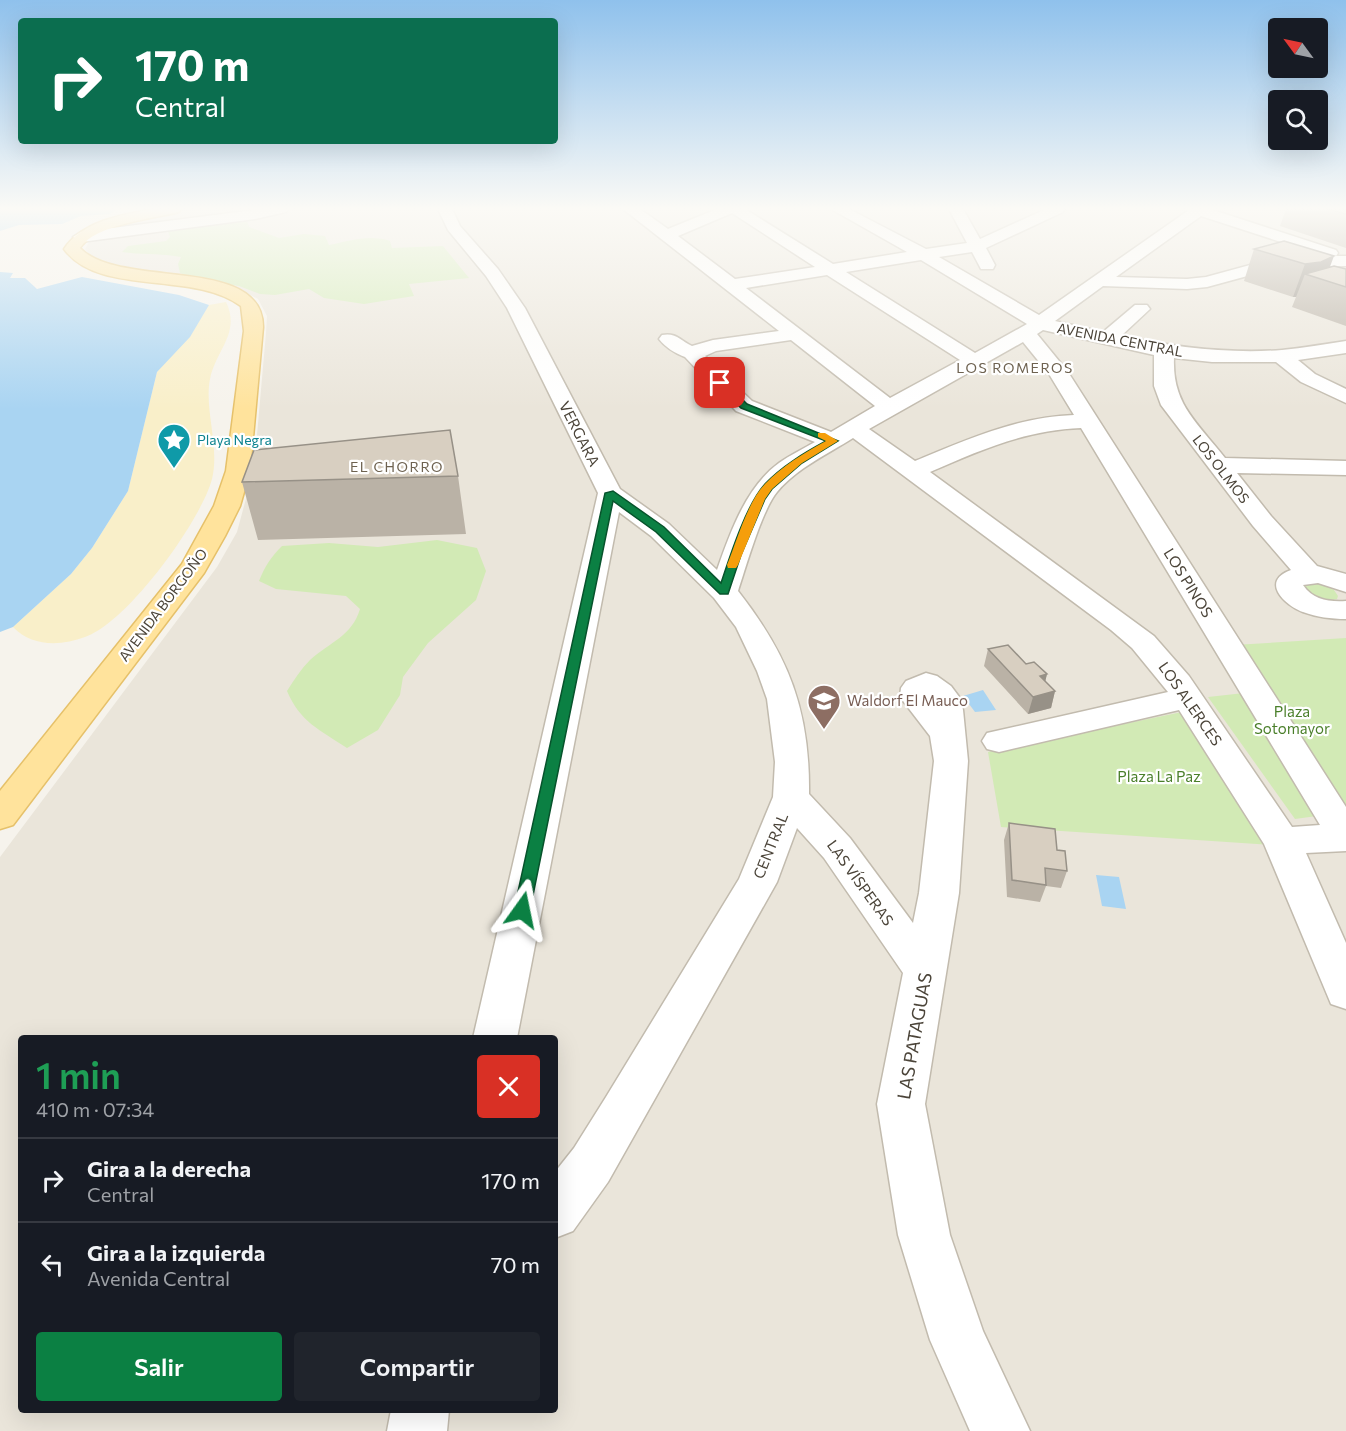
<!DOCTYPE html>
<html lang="es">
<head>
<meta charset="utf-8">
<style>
	body { margin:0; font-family:Commissioner,sans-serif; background:#20242c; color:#f1f3f6; height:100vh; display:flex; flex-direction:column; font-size:22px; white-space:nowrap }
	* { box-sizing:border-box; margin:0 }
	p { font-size:20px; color:#9ea1a6 }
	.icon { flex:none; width:33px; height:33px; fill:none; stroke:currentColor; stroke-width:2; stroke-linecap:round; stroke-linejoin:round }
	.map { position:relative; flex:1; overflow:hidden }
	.details { position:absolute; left:18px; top:1035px; width:540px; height:378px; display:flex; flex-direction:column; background:#171b24; border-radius:6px; box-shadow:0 6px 24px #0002 }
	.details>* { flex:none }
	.hud { position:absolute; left:18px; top:18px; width:540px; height:126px; border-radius:6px; box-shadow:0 6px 24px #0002; background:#0b6e4f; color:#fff; overflow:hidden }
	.needle { width:39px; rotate:303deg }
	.tools { position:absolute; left:1268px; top:18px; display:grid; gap:12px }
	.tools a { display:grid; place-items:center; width:60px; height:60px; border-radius:6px; background:#171b24; box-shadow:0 6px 24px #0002; font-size:30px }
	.pin { position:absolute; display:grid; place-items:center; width:51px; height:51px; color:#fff; margin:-26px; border-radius:12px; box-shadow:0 3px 9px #0006 }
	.me { position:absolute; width:66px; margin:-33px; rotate:12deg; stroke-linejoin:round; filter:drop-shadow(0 0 4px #0008) }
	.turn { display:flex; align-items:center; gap:21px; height:126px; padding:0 18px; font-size:27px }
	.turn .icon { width:78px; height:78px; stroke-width:2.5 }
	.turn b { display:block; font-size:42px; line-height:51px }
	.round { display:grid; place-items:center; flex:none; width:63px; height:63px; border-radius:6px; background:#20242c }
	.summary { display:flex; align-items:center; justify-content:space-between; height:102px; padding:0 18px }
	h1 { font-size:36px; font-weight:600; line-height:45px; color:#1e9e55 }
	.action { display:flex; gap:12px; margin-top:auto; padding:12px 18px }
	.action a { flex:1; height:69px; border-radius:6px; background:#0b8043; color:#fff; font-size:24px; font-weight:600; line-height:69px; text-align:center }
	.action a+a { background:#20242c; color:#f1f3f6 }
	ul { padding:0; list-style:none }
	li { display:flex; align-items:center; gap:18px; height:84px; padding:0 18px; border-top:2px solid #363941 }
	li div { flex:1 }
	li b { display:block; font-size:22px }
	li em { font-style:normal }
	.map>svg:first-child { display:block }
	.residential { fill:#eae5da; fill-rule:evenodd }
	.green { fill:#d2eab5 }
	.sand { fill:#f9efc9 }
	.water { fill:#a9d4f2 }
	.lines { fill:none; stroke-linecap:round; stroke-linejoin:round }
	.minor-casing { stroke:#c2bbae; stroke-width:3 }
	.major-casing { stroke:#e6c16a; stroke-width:3 }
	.minor { fill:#fff; fill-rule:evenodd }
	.major { fill:#ffe39c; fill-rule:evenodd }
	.wall { fill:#bab2a6 }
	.shaded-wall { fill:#979187 }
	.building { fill:#d8cfc1; stroke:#979187; stroke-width:1.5 }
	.route { fill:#0b8043; stroke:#07532c; stroke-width:1.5 }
	.slow { fill:#f59e0b }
	.labels { text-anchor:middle; stroke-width:4.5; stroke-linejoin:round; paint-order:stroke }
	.far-street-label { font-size:14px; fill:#4b4439; stroke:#fff }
	.far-neighbourhood-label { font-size:14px; letter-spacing:1.5px; fill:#6e6250; stroke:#fff }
	.far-culture-label { font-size:14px; fill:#0d838f; stroke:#fff; text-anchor:start }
	.street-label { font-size:15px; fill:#4b4439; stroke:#fff }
	.education-label { font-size:15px; fill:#785e54; stroke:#fff; text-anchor:start }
	.park-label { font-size:15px; fill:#4a7f2a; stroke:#fff }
	.near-street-label { font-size:18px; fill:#4b4439; stroke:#fff }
</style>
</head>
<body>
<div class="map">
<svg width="1346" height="1431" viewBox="0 0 1346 1431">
	<rect width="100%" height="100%" fill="#f6f3ec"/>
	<path class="residential" d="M186,209H1346V1431H0V857L217,567L237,532L254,469L266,333L267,316L258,299L232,285L106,263L93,258L85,249L92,237L105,230ZM21,1038H555V1410H21Z"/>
	<path class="green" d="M246,217L249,227L279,238L304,234L325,236L329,245C349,241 370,234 390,241L392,248L443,246L469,278L409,284L414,296L364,304L324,298L309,289L275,295L260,294L239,286L193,278L180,273L178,264L181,257C161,253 142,255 122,252L128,246L166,241L170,237L168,231Z
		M437,540L477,548L486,571L476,600L428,643L403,677L400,695L378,730L347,748C320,730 300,722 287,691C294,680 301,669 310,660C330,642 352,636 360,609L346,596L276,589L259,581C265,566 271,557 282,546L329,543L378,547Z
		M1317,582L1334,590L1338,596L1337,599L1322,602L1298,586Z
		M1346,638V812L1295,819L1208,697L1244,693L1234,645Z
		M1187,711L1272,845L1001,827L988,752Z"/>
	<path class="sand" d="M226,302C241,333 216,350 210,379C204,409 220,447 212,479C201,521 127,623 85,637C61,646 32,647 13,627L71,574L92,548L128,491L157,372L209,305Z"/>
	<path class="water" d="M0,209H117L110,214L81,216L62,224L19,225L0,231Z
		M0,272L13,273L10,278H25L37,289L82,277L179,295L209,305L190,337L157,372L128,491L92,548L71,574L13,627L0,632Z
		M983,690L996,710L975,712L963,696Z
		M1096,875L1119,877L1126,909L1102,906Z"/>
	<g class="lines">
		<defs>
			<path id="minor" d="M262,209H288L286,212L255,219L81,242L73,237L81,232Z
				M438,209H452L460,226L498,269L525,308L620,489L669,524L717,570C730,533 746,487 779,463C790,455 803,449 815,442L736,411L685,357C675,353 666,348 659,339L662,335C676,332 681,341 692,346L713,340L779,331L623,209H640L668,229L717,209H745L833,264L907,252L831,209H849L926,249L967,243L949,209H963L980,239L1046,209H1065L1063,212L986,248L995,265L993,269H981L972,252L939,257L1039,315L1189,210L1188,209H1210L1336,250L1338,253L1336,256H1346V266L1277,268L1207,287L1187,289L1103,286L1055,321L1103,332L1135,305H1147L1150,309L1121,336C1174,347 1228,354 1282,350C1303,348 1325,344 1346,341V353L1298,360L1315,374L1346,389V403L1301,382L1276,362H1212L1174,358C1172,405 1198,423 1225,458L1346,461V475L1237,473L1271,516L1317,566L1346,574V592L1318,583L1303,585C1313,600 1329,602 1346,601V619C1331,619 1317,617 1303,612C1284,605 1260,581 1291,570L1253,526L1161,405L1154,386V355L1043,330L1037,334L1068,372L1346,807V851L1306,853L1346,943V1009L1331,1004L1264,844L1179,710L999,752L987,749L982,741L987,733L1168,692L1132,648L1111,630L853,438C828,454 797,468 777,492C762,510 746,567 738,591C789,656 810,711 809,794L850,838L913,923L919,893L934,761L930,736L900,697L901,688L906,681L926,673L937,676L951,686L960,698L963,710L968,761L959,893L925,1104L950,1235L983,1331L1030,1431H970L930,1340L898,1235L877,1104L903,973L824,858L797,828L777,882L608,1182L573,1231L555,1238V1172L574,1148L606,1097L739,879L773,797L775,762L767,699L757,671L736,627L714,598L651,536L619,512L517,1038H473L598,493L507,308L486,276L448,230ZM732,213L815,267L735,279L678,236ZM1201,216L1324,256L1325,257L1276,258L1206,277L1187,279L1116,277ZM921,260L1027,324L975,353L846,272ZM827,275L960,360L890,398L746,288ZM791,340L875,406L831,432L752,401L705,356L716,351ZM1023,342L1049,374L1074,415C1017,417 966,440 915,461L869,429ZM1081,428L1320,825L1292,827L1189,676L1154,636L930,472C980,450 1026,430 1081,428Z
				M391,1410H449L447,1431H387Z"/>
			<path id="major" d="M153,209H181L179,212C152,219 96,224 80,248C120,290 263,254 263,327L250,471L240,506L225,536L204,573L13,825L0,829V791L182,564L214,506L226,471L244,331L241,306C192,270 99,297 64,249C83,221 121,215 153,209Z"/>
		</defs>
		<use href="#minor" class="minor-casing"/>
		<use href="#major" class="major-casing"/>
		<use href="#minor" class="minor"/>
		<use href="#major" class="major"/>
	</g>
	<path class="wall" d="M1286,209H1346V248L1280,226Z
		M1254,249L1330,267L1346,269V326L1292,307L1296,297H1293L1244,281Z
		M458,476L466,534L258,540L242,482Z
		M988,649L1047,674L1045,681L1055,691L1051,708L1028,714L984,666Z
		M1009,823L1057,850L1067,871L1061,888L1046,886L1040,902L1007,897L1004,840Z"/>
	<path class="shaded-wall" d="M1334,256L1325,280L1305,274L1296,297H1293L1305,264Z
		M1047,674L1043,691L1040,676Z
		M1055,691L1051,708L1028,714L1033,697Z"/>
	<path class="building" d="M1328,209H1346V214Z
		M1284,241L1334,256L1321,262L1305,264L1254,249Z
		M1334,266L1346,269V287L1305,274Z
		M450,430L458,476L242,482L254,450Z
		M1008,645L1026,664L1034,662L1047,674L1040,676L1055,691L1033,697L988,649Z
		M1009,823L1055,829L1057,850L1065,851L1067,871L1045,868L1046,885L1012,880Z"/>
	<linearGradient id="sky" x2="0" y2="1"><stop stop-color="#8fc1ec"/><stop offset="0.51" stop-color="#fbfaf6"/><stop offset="1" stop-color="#fbfaf6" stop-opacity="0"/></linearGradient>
	<rect width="1346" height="409" fill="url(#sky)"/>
	<path class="route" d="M717,381H724L747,404L838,441L802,463L772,489L765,499L741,555L728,594H720L656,532L613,501L530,910L528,915L522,917L516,915L514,910L605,493L613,491L664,527L721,583C730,556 746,505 765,484C782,466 804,453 826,441L741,408L717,385Z"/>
	<path class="slow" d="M818,433H825L838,441L802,463L772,489L765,499L738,565L736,568H728L727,565C737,541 747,503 765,484C782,466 804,453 826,441L818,437Z"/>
	<defs>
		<symbol id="sight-pin" viewBox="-11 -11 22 30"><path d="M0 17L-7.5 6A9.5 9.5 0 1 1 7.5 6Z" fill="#0f9aa8" stroke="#fff"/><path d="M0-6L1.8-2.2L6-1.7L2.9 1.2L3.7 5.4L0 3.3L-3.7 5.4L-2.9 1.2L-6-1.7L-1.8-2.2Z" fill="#fff"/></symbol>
		<symbol id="school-pin" viewBox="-11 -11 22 30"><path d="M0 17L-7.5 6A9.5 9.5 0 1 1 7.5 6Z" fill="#8d6e63" stroke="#fff"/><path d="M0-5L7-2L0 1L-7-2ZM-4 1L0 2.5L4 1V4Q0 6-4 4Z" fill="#fff"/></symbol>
	</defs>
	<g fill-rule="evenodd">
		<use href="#sight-pin" x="155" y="421" width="38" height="52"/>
		<use href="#school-pin" x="805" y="682" width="38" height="52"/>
	</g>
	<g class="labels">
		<g class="far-street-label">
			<text transform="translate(1120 340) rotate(11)" y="5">AVENIDA CENTRAL</text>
			<text transform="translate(1221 469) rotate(52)" y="5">LOS OLMOS</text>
			<text transform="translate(163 605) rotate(-53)" y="5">AVENIDA BORGOÑO</text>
		</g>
		<g class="far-neighbourhood-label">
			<text x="1015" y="373">LOS ROMEROS</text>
			<text x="397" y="472">EL CHORRO</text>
		</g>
		<g class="far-culture-label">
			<text x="197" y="445">Playa Negra</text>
		</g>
		<g class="street-label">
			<text transform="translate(579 434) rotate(63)" y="5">VERGARA</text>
			<text transform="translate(1188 583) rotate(58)" y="5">LOS PINOS</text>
			<text transform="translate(1190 704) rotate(55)" y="5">LOS ALERCES</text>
			<text transform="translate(771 846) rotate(-68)" y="5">CENTRAL</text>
			<text transform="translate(860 883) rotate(54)" y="5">LAS VÍSPERAS</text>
		</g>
		<g class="education-label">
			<text x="847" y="706">Waldorf El Mauco</text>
		</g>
		<g class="park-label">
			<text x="1292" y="717">Plaza<tspan x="1292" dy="17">Sotomayor</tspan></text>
			<text x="1159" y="782">Plaza La Paz</text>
		</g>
		<g class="near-street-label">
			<text transform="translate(915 1036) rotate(-80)" y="6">LAS PATAGUAS</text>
		</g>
	</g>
</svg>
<div class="tools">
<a><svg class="needle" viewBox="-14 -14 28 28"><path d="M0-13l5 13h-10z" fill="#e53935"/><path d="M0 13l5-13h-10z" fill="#9ea1a6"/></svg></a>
<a><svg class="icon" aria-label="search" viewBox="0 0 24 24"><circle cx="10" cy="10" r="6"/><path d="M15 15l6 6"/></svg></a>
</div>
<div class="pin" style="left:720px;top:383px;background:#d93025"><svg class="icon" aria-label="arrive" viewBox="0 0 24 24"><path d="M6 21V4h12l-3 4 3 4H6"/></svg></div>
<svg class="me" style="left:522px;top:910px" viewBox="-20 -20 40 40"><path d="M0-17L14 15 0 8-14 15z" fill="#0b8043" stroke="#fff" stroke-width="4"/></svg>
<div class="hud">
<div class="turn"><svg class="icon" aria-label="right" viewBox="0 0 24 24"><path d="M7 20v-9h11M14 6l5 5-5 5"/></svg><div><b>170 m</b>Central</div></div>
</div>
<section class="details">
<div class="summary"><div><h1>1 min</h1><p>410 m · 07:34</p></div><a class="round" style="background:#d93025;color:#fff"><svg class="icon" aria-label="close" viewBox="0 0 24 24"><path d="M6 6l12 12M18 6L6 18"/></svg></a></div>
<ul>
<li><svg class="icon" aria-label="right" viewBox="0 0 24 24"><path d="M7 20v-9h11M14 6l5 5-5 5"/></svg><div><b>Gira a la derecha</b><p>Central</p></div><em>170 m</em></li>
<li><svg class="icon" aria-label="left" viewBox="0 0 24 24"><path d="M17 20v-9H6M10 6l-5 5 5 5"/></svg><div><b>Gira a la izquierda</b><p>Avenida Central</p></div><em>70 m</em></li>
</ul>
<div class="action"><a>Salir</a><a>Compartir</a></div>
</section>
</div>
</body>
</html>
